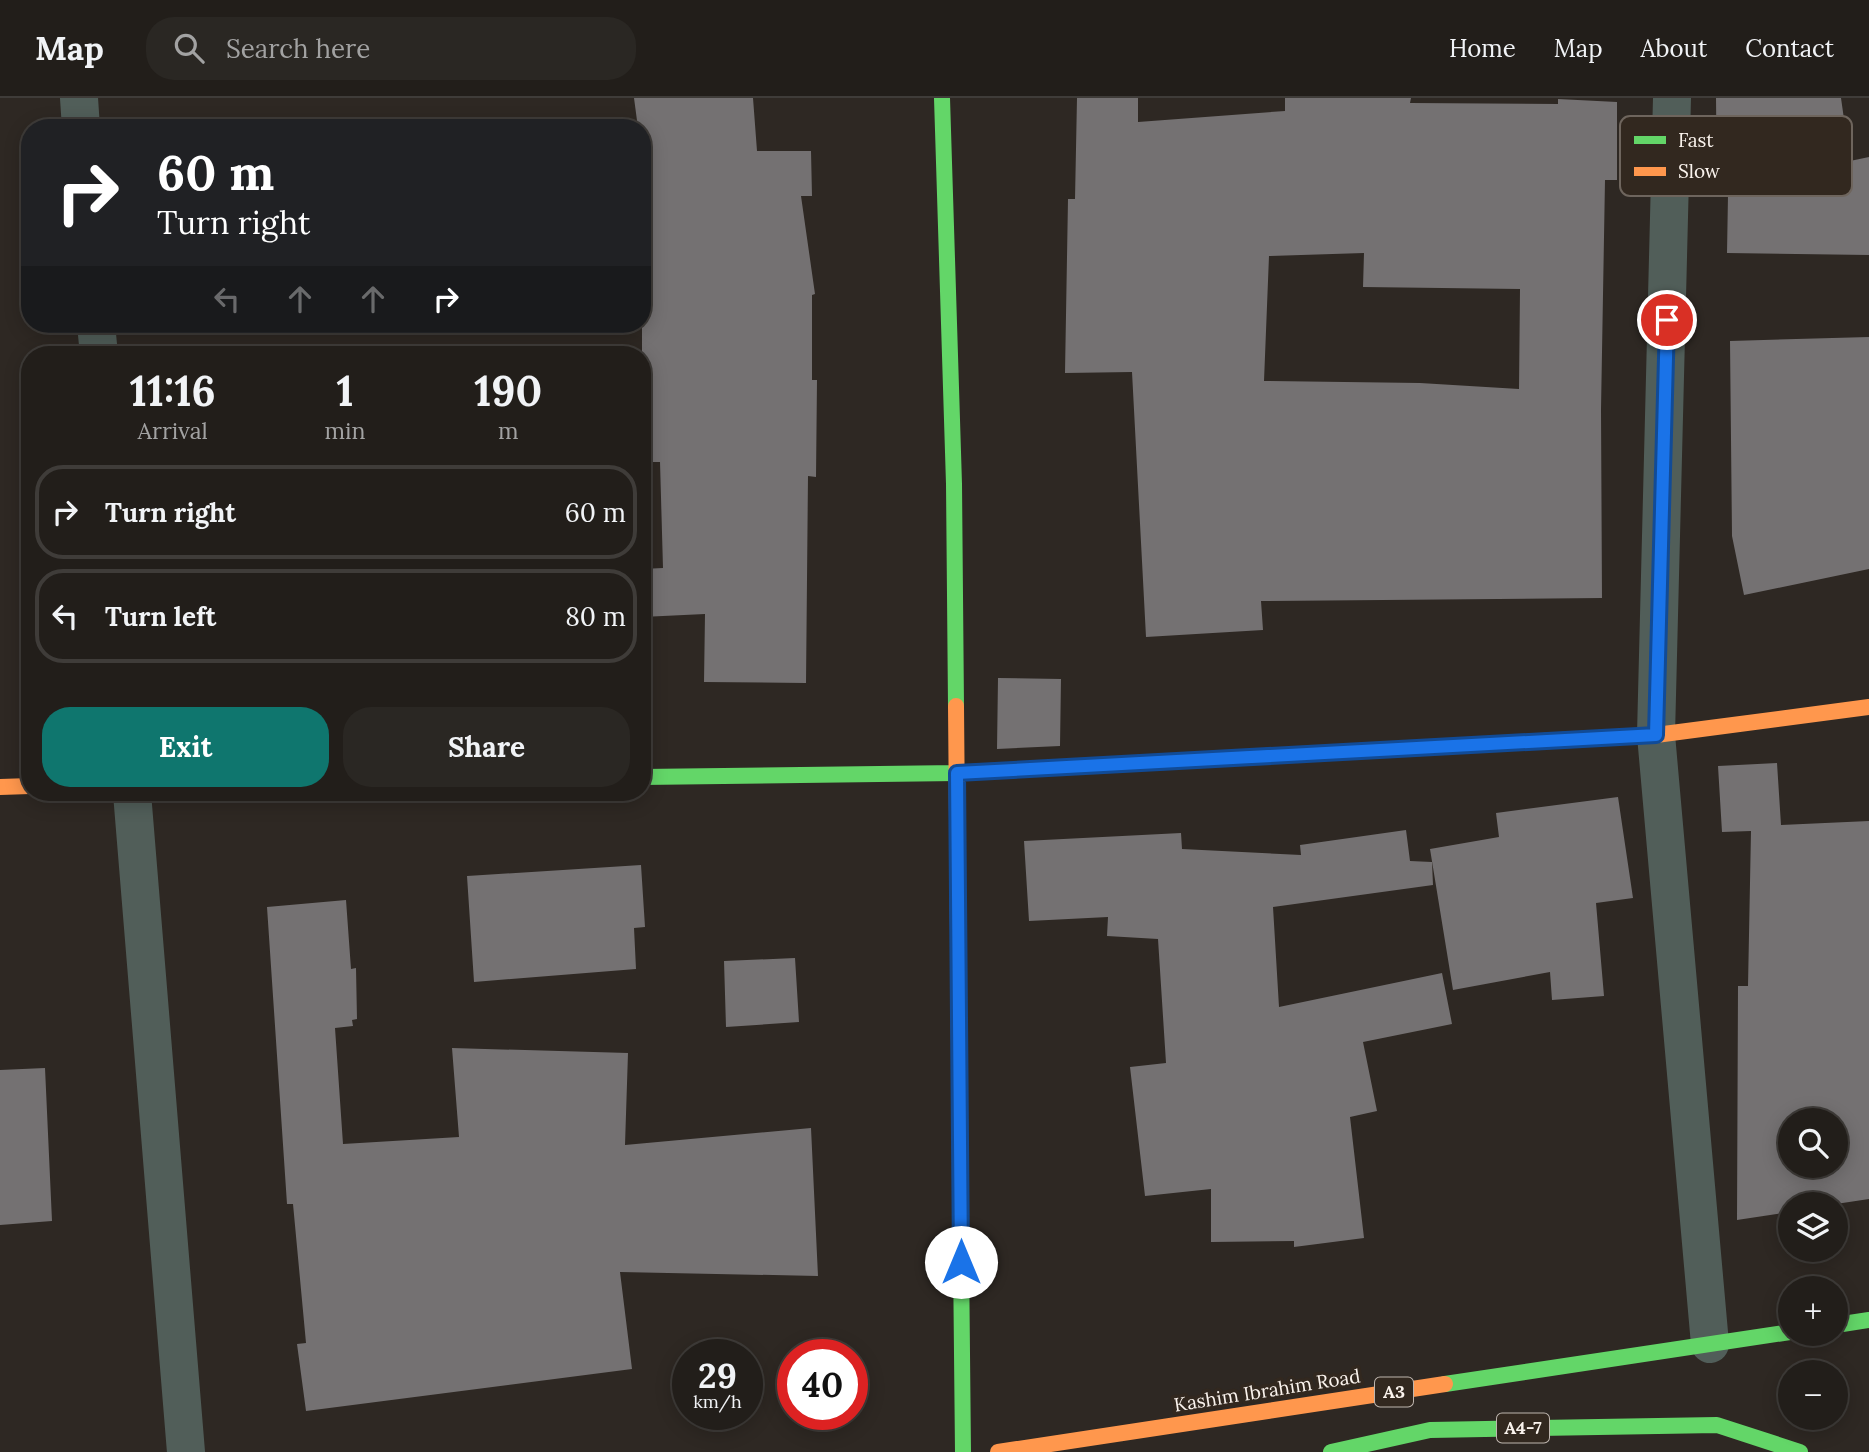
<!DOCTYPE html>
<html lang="en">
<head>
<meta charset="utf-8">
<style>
	body { margin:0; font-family:Lora,serif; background:#2a2723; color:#f1f3f6; height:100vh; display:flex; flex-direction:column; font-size:26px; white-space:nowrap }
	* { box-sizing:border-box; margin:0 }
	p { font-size:23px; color:#a2a2a2 }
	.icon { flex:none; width:38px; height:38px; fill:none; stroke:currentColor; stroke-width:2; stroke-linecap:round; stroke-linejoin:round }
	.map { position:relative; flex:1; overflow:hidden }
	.details { position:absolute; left:21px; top:248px; width:630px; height:455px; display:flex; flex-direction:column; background:#221e1a; border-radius:28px; box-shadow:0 4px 18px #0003,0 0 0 2px #3f3c39 }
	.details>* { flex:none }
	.banner { position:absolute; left:21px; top:21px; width:630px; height:214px; border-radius:28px; box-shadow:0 4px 18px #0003,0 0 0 2px #3f3c39; background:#202124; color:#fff; overflow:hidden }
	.controls { position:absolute; left:1778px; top:1010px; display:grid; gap:14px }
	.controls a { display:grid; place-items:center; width:70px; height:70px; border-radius:50%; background:#221e1a; box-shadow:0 4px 18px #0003,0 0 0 2px #3f3c39; font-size:35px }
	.speed { position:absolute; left:672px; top:1241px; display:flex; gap:14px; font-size:35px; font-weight:700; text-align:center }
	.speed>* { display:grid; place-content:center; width:91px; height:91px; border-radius:50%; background:#221e1a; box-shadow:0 4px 18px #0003,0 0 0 2px #3f3c39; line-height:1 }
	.speed small { font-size:18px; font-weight:400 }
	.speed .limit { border:10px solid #d22; background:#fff; color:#111 }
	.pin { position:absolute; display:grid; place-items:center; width:60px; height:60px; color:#fff; margin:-30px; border:4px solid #fff; border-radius:50%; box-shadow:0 2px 7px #0007 }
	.me { position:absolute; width:77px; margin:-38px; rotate:0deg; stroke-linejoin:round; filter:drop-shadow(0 0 5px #0008) }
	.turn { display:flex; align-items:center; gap:24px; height:147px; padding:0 21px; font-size:32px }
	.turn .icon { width:91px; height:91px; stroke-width:2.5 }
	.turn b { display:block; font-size:49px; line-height:60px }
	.lanes { display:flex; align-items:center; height:66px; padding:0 21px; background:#0003; justify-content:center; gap:35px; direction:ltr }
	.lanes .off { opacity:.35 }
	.eta { display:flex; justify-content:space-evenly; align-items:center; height:119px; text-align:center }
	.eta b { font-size:42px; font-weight:700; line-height:49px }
	.button { display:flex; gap:14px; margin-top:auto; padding:14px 21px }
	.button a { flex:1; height:80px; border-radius:28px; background:#0f766e; color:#fff; font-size:28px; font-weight:700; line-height:80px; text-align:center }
	.button a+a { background:#2a2723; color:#f1f3f6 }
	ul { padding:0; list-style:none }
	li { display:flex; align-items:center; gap:21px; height:94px; margin:0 14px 10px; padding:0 7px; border:4px solid #3f3c39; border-radius:28px }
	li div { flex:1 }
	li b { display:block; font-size:26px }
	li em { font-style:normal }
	header { display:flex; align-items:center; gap:42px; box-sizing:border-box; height:98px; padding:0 35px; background:#221e1a; border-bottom:2px solid #3f3c39 }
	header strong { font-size:33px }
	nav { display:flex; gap:38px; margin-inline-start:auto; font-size:24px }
	.search { width:490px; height:63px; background:#2a2723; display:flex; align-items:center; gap:18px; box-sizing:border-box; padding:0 24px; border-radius:28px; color:#a2a2a2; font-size:26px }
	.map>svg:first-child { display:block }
	.building { fill:#747172; fill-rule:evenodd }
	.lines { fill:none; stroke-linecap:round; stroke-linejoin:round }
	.street { stroke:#515e59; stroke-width:38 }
	.fast { stroke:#63d668; stroke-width:16 }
	.slow { stroke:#ff974d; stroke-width:16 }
	.route-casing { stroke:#114b97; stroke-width:18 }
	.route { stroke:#1a73e8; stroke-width:12 }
	.labels { text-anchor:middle; stroke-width:7; stroke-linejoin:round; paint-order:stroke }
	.shield { fill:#32281f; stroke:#beb6af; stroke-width:2 }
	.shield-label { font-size:18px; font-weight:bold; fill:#faf3ed }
	.street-label { font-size:19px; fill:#faf3ed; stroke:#32281f }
	.key { fill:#32281f; stroke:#6e655d; stroke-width:2 }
	.key-label { font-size:19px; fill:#faf3ed }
</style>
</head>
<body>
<header>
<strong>Map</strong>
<div class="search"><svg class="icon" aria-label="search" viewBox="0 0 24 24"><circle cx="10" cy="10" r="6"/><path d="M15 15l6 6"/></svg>Search here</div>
<nav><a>Home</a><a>Map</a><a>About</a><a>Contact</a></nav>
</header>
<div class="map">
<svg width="1869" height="1354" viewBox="0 0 1869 1354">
	<rect width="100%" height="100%" fill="#2e2823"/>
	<path class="building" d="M634,0H753L757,53H811L812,98H801L815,196L812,197V282H817L816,379L808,378L806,585L704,584L705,516L642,519V471L663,470L660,364H642V30H638Z
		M1077,0H1138V24L1285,13V0H1411L1410,5L1558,6V1L1617,4V82H1605L1601,312L1602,500L1261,503L1263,532L1146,539L1132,274L1065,275L1068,101H1075ZM1364,155L1363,189L1520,191L1519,291L1420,285L1264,283L1269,158Z
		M1716,0H1841L1850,63L1869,59V157L1727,155L1728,97H1717Z
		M1869,239V471L1744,497L1732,438L1730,243Z
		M998,580L1061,581L1060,648L997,651Z
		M1777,665L1781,727L1869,723V1101L1836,1106H1790V1114L1737,1122L1738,888H1748L1751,733L1722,734L1718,668ZM1790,1022H1836V1068H1790Z
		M1618,699L1633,800L1596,805L1604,898L1552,902L1550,874L1453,892L1430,751L1499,739L1496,715Z
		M1406,732L1410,763L1432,764L1433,787L1273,809L1279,909L1442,875L1452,926L1363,944L1377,1013L1350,1019L1364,1140L1294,1149V1143L1211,1144V1091L1145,1098L1130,969L1166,965L1158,841L1107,838L1108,819L1029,823L1024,743L1181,735L1182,751L1301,757L1300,747Z
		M641,767L645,829L634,830L636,871L474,884L467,778Z
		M346,802L351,871L356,870L357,921L352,922L353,928L335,930L343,1046L459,1039L452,950L628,955L625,1047L811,1030L818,1178L620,1174L632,1271L306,1313L297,1246L306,1245L293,1106H287L267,809Z
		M795,860L799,924L726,929L724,863Z
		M45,970L52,1123L0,1127V972Z"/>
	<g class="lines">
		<path class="street" d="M79,0L81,30
			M1672,0L1656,637L1710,1246
			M96,226L99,257
			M132,695L186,1354"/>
		<path class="fast" d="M942,0L954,386L956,608
			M642,679L957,675L1616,639
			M960,1057L963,1354
			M1836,1227L1869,1222
			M1445,1286L1790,1234
			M1331,1354L1430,1332L1717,1327L1800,1354"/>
		<path class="slow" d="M956,608L960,1057
			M1616,639L1656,637L1869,609
			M0,689L30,688
			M998,1354L1445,1286"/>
	</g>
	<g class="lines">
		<defs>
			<path id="route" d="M961,1164L957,675L1656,637L1667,222"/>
		</defs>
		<use href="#route" class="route-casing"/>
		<use href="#route" class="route"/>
	</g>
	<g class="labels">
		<g class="shield">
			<rect x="1375" y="1279.5" width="38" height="29" rx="5"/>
			<rect x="1497" y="1315.5" width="52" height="29" rx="5"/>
		</g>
		<g class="shield-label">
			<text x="1394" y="1300">A3</text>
			<text x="1523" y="1336">A4-7</text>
		</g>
		<g class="street-label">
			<text transform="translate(1267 1292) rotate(-9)" y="7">Kashim Ibrahim Road</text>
		</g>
	</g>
	<rect x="1620" y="18" width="232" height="80" rx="10" class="key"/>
	<rect x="1634" y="38" width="32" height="8" fill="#63d668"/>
	<rect x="1634" y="69" width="32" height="9" fill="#ff974d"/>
	<g class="key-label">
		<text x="1678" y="49">Fast</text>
		<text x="1678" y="80">Slow</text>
	</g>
</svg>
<div class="controls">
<a><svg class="icon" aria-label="search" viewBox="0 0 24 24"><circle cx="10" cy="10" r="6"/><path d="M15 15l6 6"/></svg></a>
<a><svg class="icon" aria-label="layers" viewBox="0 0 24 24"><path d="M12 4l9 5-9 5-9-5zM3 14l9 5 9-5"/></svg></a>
<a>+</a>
<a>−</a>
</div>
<div class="speed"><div>29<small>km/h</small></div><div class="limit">40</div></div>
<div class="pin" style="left:1667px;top:222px;background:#d93025"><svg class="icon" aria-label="arrive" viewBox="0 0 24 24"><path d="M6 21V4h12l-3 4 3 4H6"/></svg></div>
<svg class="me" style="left:961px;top:1164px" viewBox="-20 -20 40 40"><circle r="19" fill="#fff"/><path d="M0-13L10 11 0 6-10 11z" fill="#1a73e8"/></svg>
<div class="banner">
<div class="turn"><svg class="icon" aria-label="right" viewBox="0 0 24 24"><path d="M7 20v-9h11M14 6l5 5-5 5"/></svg><div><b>60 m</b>Turn right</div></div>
<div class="lanes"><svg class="icon off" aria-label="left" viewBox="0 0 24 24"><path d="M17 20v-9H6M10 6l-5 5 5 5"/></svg><svg class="icon off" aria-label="ahead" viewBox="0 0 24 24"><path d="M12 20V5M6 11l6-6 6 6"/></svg><svg class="icon off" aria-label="ahead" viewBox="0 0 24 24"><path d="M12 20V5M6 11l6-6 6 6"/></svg><svg class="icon" aria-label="right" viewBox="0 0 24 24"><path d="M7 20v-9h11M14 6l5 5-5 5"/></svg></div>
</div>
<section class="details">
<div class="eta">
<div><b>11:16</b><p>Arrival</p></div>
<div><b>1</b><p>min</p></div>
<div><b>190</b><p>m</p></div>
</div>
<ul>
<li><svg class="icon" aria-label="right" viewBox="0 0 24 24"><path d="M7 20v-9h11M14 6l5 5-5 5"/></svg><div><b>Turn right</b></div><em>60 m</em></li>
<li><svg class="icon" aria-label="left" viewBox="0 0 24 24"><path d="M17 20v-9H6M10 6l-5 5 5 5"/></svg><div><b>Turn left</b></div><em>80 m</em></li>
</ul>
<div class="button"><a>Exit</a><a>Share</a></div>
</section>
</div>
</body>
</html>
